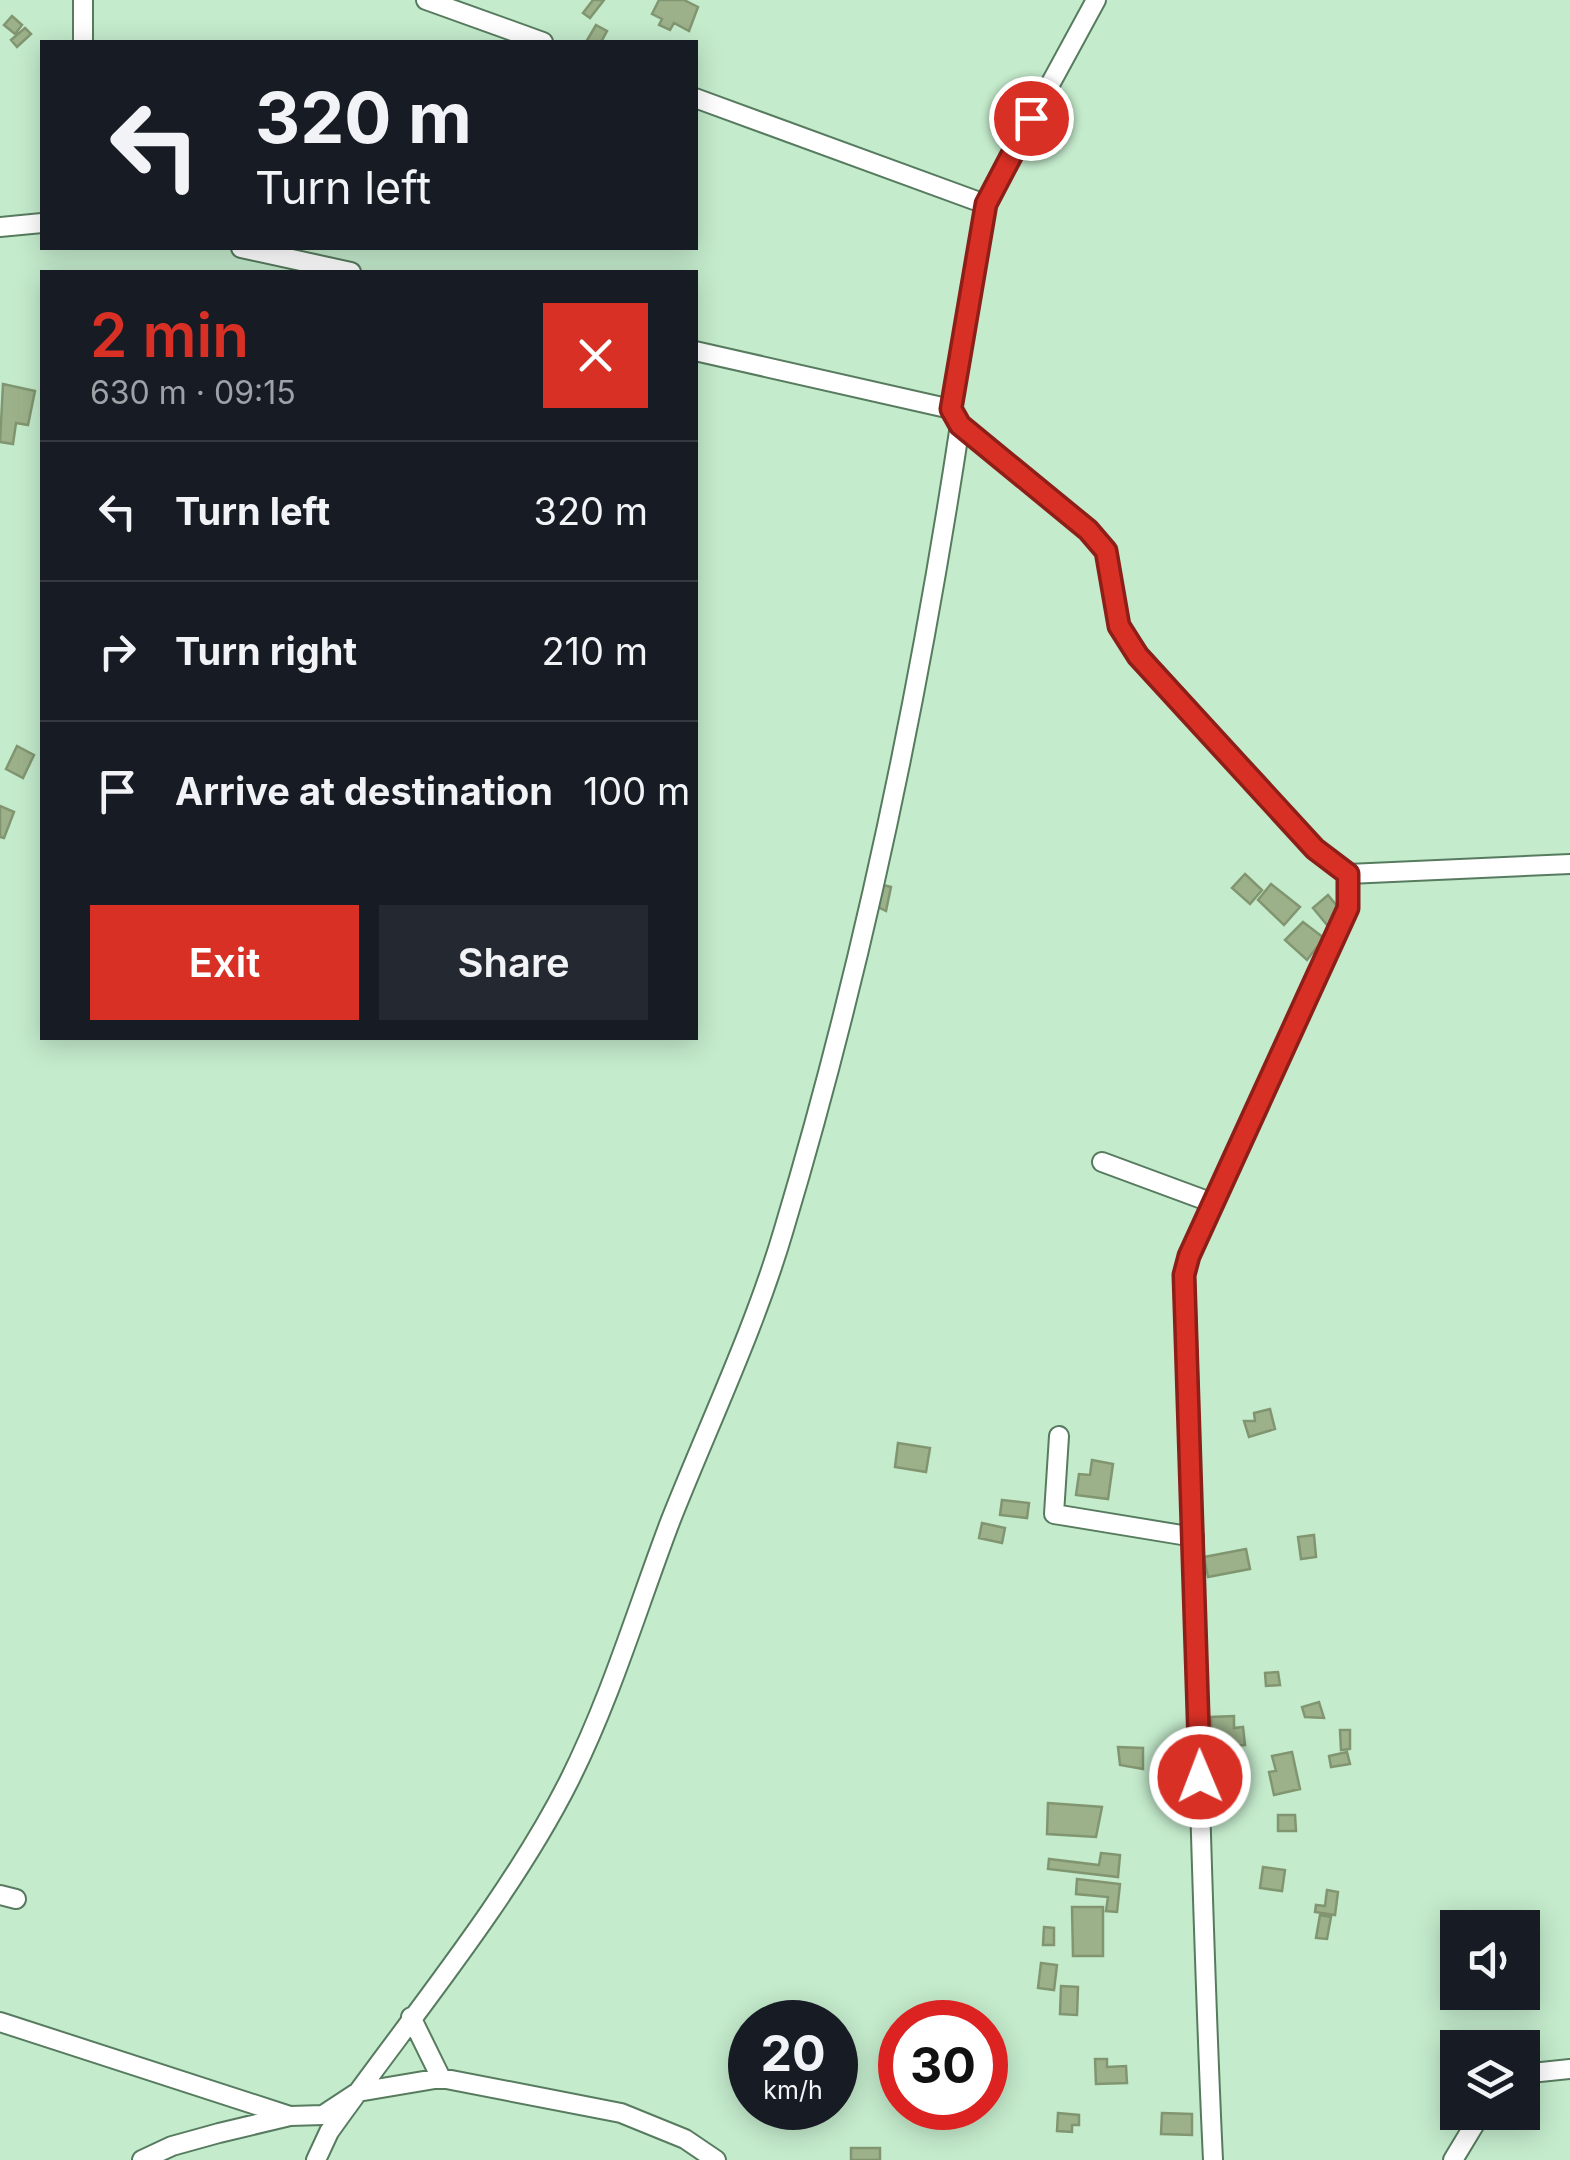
<!DOCTYPE html>
<html lang="en">
<head>
<meta charset="utf-8">
<style>
	body { margin:0; font-family:Inter,sans-serif; background:#242831; color:#f1f3f6; height:100vh; display:flex; flex-direction:column; font-size:38px; white-space:nowrap }
	* { box-sizing:border-box; margin:0 }
	p { font-size:32px; color:#9ea1a6 }
	.icon { flex:none; width:55px; height:55px; fill:none; stroke:currentColor; stroke-width:2; stroke-linecap:round; stroke-linejoin:round }
	.map { position:relative; flex:1; overflow:hidden }
	.side { position:absolute; left:40px; top:270px; width:658px; height:770px; display:flex; flex-direction:column; background:#171b24; border-radius:0px; box-shadow:0 5px 25px #0003 }
	.side>* { flex:none }
	.hud { position:absolute; left:40px; top:40px; width:658px; height:210px; border-radius:0px; box-shadow:0 5px 25px #0003; background:#171b24; color:#f1f3f6; overflow:hidden }
	.buttons { position:absolute; left:1440px; top:1910px; display:grid; gap:20px }
	.buttons a { display:grid; place-items:center; width:100px; height:100px; border-radius:0px; background:#171b24; box-shadow:0 5px 25px #0003; font-size:50px }
	.speed { position:absolute; left:728px; top:2000px; display:flex; gap:20px; font-size:50px; font-weight:700; text-align:center }
	.speed>* { display:grid; place-content:center; width:130px; height:130px; border-radius:50%; background:#171b24; box-shadow:0 5px 25px #0003; line-height:1 }
	.speed small { font-size:25px; font-weight:400 }
	.speed .limit { border:15px solid #d22; background:#fff; color:#111 }
	.pin { position:absolute; display:grid; place-items:center; width:85px; height:85px; color:#fff; margin:-42px; border:5px solid #fff; border-radius:50%; box-shadow:0 2px 10px #0007 }
	.me { position:absolute; width:110px; margin:-55px; rotate:359deg; stroke-linejoin:round; filter:drop-shadow(0 0 8px #0008) }
	.turn { display:flex; align-items:center; gap:35px; height:210px; padding:0 50px; font-size:45px }
	.turn .icon { width:130px; height:130px; stroke-width:2.5 }
	.turn b { display:block; font-size:70px; line-height:85px }
	.round { display:grid; place-items:center; flex:none; width:105px; height:105px; border-radius:0px; background:#242831 }
	.overview { display:flex; align-items:center; justify-content:space-between; height:170px; padding:0 50px }
	h1 { font-size:60px; font-weight:600; line-height:75px; color:#d93025 }
	.action { display:flex; gap:20px; margin-top:auto; padding:20px 50px }
	.action a { flex:1; height:115px; border-radius:0px; background:#d93025; color:#fff; font-size:40px; font-weight:600; line-height:115px; text-align:center }
	.action a+a { background:#242831; color:#f1f3f6 }
	ul { padding:0; list-style:none }
	li { display:flex; align-items:center; gap:30px; height:140px; padding:0 50px; border-top:2px solid #363941 }
	li div { flex:1 }
	li b { display:block; font-size:38px }
	li em { font-style:normal }
	.map>svg:first-child { display:block }
	.building { fill:#9cb18a; stroke:#819670; stroke-width:2.5 }
	.lines { fill:none; stroke-linecap:round; stroke-linejoin:round }
	.minor-casing { stroke:#577b5f; stroke-width:22 }
	.minor { stroke:#fff; stroke-width:18 }
	.route-casing { stroke:#8d1f18; stroke-width:25 }
	.route { stroke:#d93025; stroke-width:18 }
</style>
</head>
<body>
<div class="map">
<svg width="1570" height="2160" viewBox="0 0 1570 2160">
	<rect width="100%" height="100%" fill="#c4ebcc"/>
	<path class="building" d="M593,0H604L590,18L583,13Z
		M659,0H684L698,7L689,31L674,23L670,30L659,25L662,19L652,14Z
		M12,16L22,25L15,34L4,25Z
		M596,25L607,31L601,42H586Z
		M25,28L31,34L17,47L11,40Z
		M3,384L35,391L28,425L16,423L13,444L0,442Z
		M17,746L34,755L23,778L6,769Z
		M0,806L14,812L4,838L0,837Z
		M1245,874L1262,890L1250,904L1232,888Z
		M1271,884L1300,907L1284,925L1258,900Z
		M883,885L891,887L886,911L876,906Z
		M1328,895L1342,912L1327,925L1313,908Z
		M1303,922L1324,938L1307,960L1285,940Z
		M1270,1409L1275,1429L1249,1437L1244,1421H1255L1254,1413Z
		M898,1443L930,1448L926,1472L895,1467Z
		M1092,1460L1113,1464L1108,1499L1076,1495L1079,1474L1090,1475Z
		M1002,1500L1029,1503L1027,1518L1000,1515Z
		M982,1523L1005,1528L1002,1543L979,1538Z
		M1314,1535L1316,1557L1301,1559L1298,1537Z
		M1246,1549L1250,1569L1208,1577L1204,1557Z
		M1278,1672L1280,1685L1266,1686L1265,1673Z
		M1319,1702L1324,1718L1305,1717L1302,1707Z
		M1234,1716V1728L1243,1727L1245,1745L1213,1747L1211,1717Z
		M1340,1730H1350V1749L1341,1750Z
		M1118,1747L1143,1748V1769L1120,1765Z
		M1292,1752L1300,1789L1274,1795L1269,1772L1276,1771L1272,1756Z
		M1347,1752L1350,1764L1331,1767L1329,1756Z
		M1048,1803L1102,1807L1096,1837L1047,1834Z
		M1278,1815H1295L1296,1831H1278Z
		M1101,1853L1120,1855L1118,1877L1048,1869L1049,1859L1099,1865Z
		M1263,1867L1285,1870L1282,1891L1260,1888Z
		M1077,1879L1120,1884L1117,1912L1106,1911L1108,1897L1076,1894Z
		M1327,1890L1338,1892L1335,1915L1315,1912L1316,1905L1325,1906Z
		M1072,1907H1103V1956H1073Z
		M1320,1915L1331,1917L1327,1939L1316,1938Z
		M1044,1927L1054,1928V1945H1043Z
		M1041,1963L1057,1965L1054,1990L1038,1988Z
		M1061,1986L1078,1987L1077,2015L1060,2014Z
		M1095,2059H1107V2067L1126,2066L1127,2083L1096,2084Z
		M1058,2113L1079,2115V2125H1072V2132L1057,2131Z
		M1162,2113L1192,2114V2135L1161,2134Z
		M851,2148H880V2160H851Z"/>
	<g class="lines">
		<defs>
			<path id="minor" d="M426,0L543,42
				M83,42V0
				M695,98L985,204
				M0,227L42,223
				M241,248L351,272
				M695,351L951,409
				M960,425L1088,529L1106,551L1119,626L1139,655L1315,849L1348,874L1347,908L1189,1256L1185,1275C1195,1570 1199,1865 1213,2160
				M1348,874L1570,864
				M1102,1162L1213,1203
				M1059,1436L1054,1514L1194,1537
				M0,1895L16,1899
				M411,2017L441,2078
				M0,2022L290,2116
				M1522,2074L1570,2069
				M142,2160L172,2146L219,2133L290,2116L323,2115L358,2092L441,2078L621,2113L685,2139L716,2160
				M316,2160L329,2132C407,2022 509,1900 569,1781C611,1697 637,1609 670,1522C708,1426 755,1328 784,1229C863,966 919,696 960,425L951,409L985,204L1096,0
				M1453,2160L1482,2112"/>
		</defs>
		<use href="#minor" class="minor-casing"/>
		<use href="#minor" class="minor"/>
	</g>
	<g class="lines">
		<defs>
			<path id="route" d="M1031,118L986,204L951,409L960,425L1088,530L1106,551L1119,626L1138,656L1315,849L1348,874V908L1189,1256L1184,1275L1200,1777"/>
		</defs>
		<use href="#route" class="route-casing"/>
		<use href="#route" class="route"/>
	</g>
</svg>
<div class="buttons">
<a><svg class="icon" aria-label="sound" viewBox="0 0 24 24"><path d="M4 9h4l5-4v14l-5-4H4zM17 9q2 3 0 6"/></svg></a>
<a><svg class="icon" aria-label="layers" viewBox="0 0 24 24"><path d="M12 4l9 5-9 5-9-5zM3 14l9 5 9-5"/></svg></a>
</div>
<div class="speed"><div>20<small>km/h</small></div><div class="limit">30</div></div>
<div class="pin" style="left:1031px;top:118px;background:#d93025"><svg class="icon" aria-label="arrive" viewBox="0 0 24 24"><path d="M6 21V4h12l-3 4 3 4H6"/></svg></div>
<svg class="me" style="left:1200px;top:1777px" viewBox="-20 -20 40 40"><circle r="17" fill="#d93025" stroke="#fff" stroke-width="3"/><path d="M0-11L8 9 0 5-8 9z" fill="#fff"/></svg>
<div class="hud">
<div class="turn"><svg class="icon" aria-label="left" viewBox="0 0 24 24"><path d="M17 20v-9H6M10 6l-5 5 5 5"/></svg><div><b>320 m</b>Turn left</div></div>
</div>
<section class="side">
<div class="overview"><div><h1>2 min</h1><p>630 m · 09:15</p></div><a class="round" style="background:#d93025;color:#fff"><svg class="icon" aria-label="close" viewBox="0 0 24 24"><path d="M6 6l12 12M18 6L6 18"/></svg></a></div>
<ul>
<li><svg class="icon" aria-label="left" viewBox="0 0 24 24"><path d="M17 20v-9H6M10 6l-5 5 5 5"/></svg><div><b>Turn left</b></div><em>320 m</em></li>
<li><svg class="icon" aria-label="right" viewBox="0 0 24 24"><path d="M7 20v-9h11M14 6l5 5-5 5"/></svg><div><b>Turn right</b></div><em>210 m</em></li>
<li><svg class="icon" aria-label="arrive" viewBox="0 0 24 24"><path d="M6 21V4h12l-3 4 3 4H6"/></svg><div><b>Arrive at destination</b></div><em>100 m</em></li>
</ul>
<div class="action"><a>Exit</a><a>Share</a></div>
</section>
</div>
</body>
</html>
